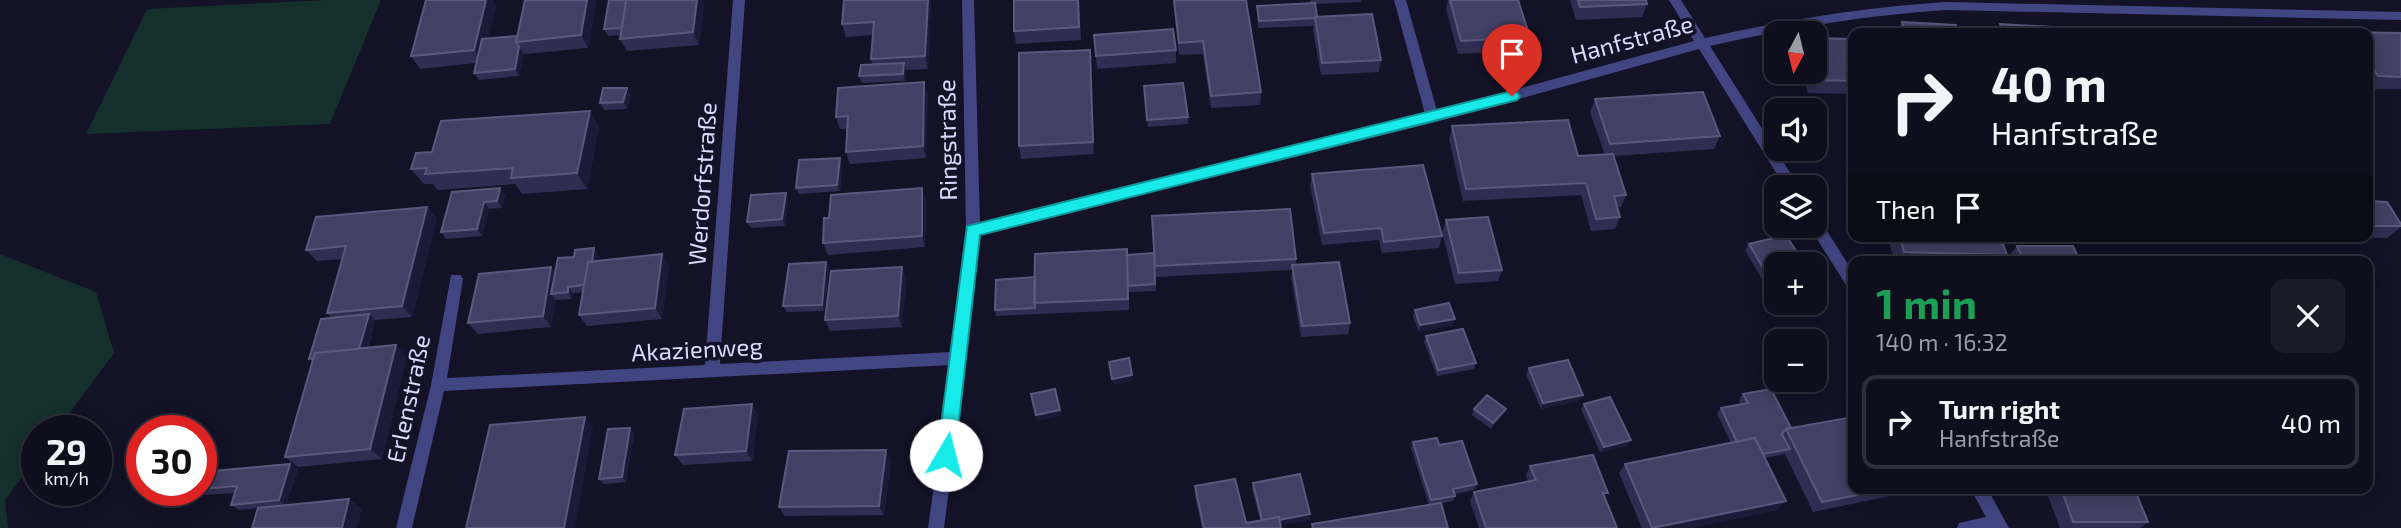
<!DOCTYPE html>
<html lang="en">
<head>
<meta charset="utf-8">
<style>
	body { margin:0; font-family:"Exo 2",sans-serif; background:#1c1c29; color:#f1f3f6; height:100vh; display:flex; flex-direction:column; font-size:26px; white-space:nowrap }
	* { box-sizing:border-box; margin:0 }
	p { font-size:23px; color:#9b9ca3 }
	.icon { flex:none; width:38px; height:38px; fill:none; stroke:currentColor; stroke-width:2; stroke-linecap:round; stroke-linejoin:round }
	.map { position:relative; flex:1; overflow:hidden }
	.drawer { position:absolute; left:1848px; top:256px; width:525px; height:238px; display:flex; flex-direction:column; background:#0e0e1c; border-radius:14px; box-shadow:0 4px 18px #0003,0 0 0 2px #2e2e3b }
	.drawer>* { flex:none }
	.guide { position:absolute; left:1848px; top:28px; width:525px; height:214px; border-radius:14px; box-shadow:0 4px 18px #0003,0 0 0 2px #2e2e3b; background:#0e0e1c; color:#f1f3f6; overflow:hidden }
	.needle { width:46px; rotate:187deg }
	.controls { position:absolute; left:1764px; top:21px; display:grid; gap:14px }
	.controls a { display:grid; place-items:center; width:63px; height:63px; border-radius:14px; background:#0e0e1c; box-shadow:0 4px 18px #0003,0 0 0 2px #2e2e3b; font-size:35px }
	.speed { position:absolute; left:21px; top:415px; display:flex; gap:14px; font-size:35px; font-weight:700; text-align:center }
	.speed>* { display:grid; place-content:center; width:91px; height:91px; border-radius:50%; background:#0e0e1c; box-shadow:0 4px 18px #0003,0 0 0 2px #2e2e3b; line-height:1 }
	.speed small { font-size:18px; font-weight:400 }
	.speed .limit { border:10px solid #d22; background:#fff; color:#111 }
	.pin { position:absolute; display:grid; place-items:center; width:60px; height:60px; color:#fff; margin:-72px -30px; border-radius:50% 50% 50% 0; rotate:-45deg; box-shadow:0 0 7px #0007 }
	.pin .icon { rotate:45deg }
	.me { position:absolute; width:77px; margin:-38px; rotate:8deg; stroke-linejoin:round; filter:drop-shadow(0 0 5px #0008) }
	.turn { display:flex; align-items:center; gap:24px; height:147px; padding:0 28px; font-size:32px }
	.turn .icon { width:91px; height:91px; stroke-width:2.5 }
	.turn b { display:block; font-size:49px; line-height:60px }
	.then { display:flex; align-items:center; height:66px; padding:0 28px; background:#0003; gap:14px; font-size:26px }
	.round { display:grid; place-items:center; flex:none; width:74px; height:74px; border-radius:14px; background:#1c1c29 }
	.headline { display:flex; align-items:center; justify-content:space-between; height:119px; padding:0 28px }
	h1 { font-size:42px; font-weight:700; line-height:52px; color:#1e9e55 }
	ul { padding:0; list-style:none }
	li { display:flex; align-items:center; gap:21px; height:94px; margin:0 14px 10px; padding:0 14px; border:4px solid #2e2e3b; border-radius:14px }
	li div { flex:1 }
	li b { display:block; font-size:26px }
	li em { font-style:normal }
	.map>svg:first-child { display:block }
	.green { fill:#152f2c }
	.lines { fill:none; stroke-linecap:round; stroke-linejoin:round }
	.street { fill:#414581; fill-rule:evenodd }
	.wall { fill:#302d52 }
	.shaded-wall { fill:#1d1a39 }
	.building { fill:#424064; stroke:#5a587c; stroke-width:2 }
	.route { fill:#18eaea; stroke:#109898; stroke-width:2 }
	.labels { text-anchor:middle; stroke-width:7; stroke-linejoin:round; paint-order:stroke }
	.street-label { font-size:24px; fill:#dbdafc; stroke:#131226 }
</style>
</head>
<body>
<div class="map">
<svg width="2401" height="528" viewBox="0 0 2401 528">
	<rect width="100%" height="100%" fill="#131226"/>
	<path class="green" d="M326,0H381L330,124L86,134L147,9Z
		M0,254L96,292L114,353L57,430H37V458L5,500L8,528H0Z"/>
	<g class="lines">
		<path class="street" d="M733,0H745L720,364L952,352L966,231L962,0H974L980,224L1425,114L1394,0H1406L1437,111L1694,41L1669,0H1681L1705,38C1786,20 1865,7 1947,2L2401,12V20L1947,10C1866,15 1789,28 1710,46L1799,187H1785L1699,49L1432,123L979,235L966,358L944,528H928L951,365L444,391L412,528H396L431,385L451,275H461L463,279L447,378L705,365Z
			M1815,219L1820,220L1853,272V290L1848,288L1810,228L1809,226H1815Z
			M1970,488H1987L2009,528H1957L1959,523L1986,517Z"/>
	</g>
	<path class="wall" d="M426,0H492L496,6L488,39L517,36L596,0L588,48L524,54L519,76L479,80L474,73L476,63L420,69L411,56Z
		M931,0L928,69L906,70L905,81L862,83L859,76L872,65L871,59L873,35L846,37L842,24Z
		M1014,0H1079L1081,40L1016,44L1014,31Z
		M1173,0H1198L1261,92L1260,105L1211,108L1203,54L1179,55Z
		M1310,0H1361V2L1315,4L1317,17L1381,60L1379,72L1321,75L1313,30L1314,26L1258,28L1257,6L1310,4Z
		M1448,0H1518L1530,37L1526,50L1458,54L1446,9Z
		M1570,0H1646L1647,4L1642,17L1576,20Z
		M704,5L699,45L627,51L620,39L621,35L608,36L604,29Z
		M1902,22L1959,33H1896Z
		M2000,24L2056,33H1994Z
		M2129,28L2239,33H2124Z
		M2350,32L2401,33V89H2368V33H2349Z
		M1094,35L1176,50V63L1097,69Z
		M1853,39V97L1852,94L1808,93L1802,72H1815Z
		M1090,50L1094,154L1021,159L1019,146Z
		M1144,86L1188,117V124L1148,127Z
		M627,88L631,95L627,109L604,110L600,103Z
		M928,95L926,158L850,164L846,152L847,129H840L836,117Z
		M1595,99L1720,136L1714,149L1613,156L1626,195L1621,207H1617L1620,217L1615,229L1591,231L1581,195L1463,201L1449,139L1452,126L1578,156L1605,155L1590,112Z
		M599,127L587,189L522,194L515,184L438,190L433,184H424L411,169L432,152Z
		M842,165L840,191L799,194L796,188Z
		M1312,174L1442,236L1439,248L1382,253L1379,240L1322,245L1310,186Z
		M922,188L926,200L925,247L828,255L823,243L829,218Z
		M452,192L505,195L502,208L489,209L482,236L446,239L441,232Z
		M786,193L788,199L785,226L751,228L747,222Z
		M2368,201L2401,224V227L2387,238L2297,236H2368Z
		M427,207L437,218L412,317L375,320L368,348L407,356L382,459L298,467L285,457L313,362L309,359L332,318L327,313L342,259L317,261L306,250Z
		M1152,216L1296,259V265L1350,323L1348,334L1301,337L1291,277L1292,270L1155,277Z
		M1446,220L1502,270L1498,281L1455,284L1442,232Z
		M1887,236H2000L2007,255L2001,261H1895Z
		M2144,236H2176L2174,238L2145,237Z
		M1749,244L1776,282L1765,284L1745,250Z
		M2017,246L2080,261H2008L2007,258Z
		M1154,253L1156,291L1129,292V289V310L996,316L995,310L1035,277L1127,255Z
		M599,255L598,261L669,266L662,319L587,326L579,315L583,292L573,293L572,299L556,300L551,327L478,334L468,323L551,267L555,272Z
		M826,262L829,268L824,311L787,312L783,306Z
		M902,267L906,279L902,327L830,331L825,320Z
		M1415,310L1455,319L1453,325L1419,332L1413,316Z
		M1426,336L1476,363L1474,369L1437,376L1424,342Z
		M1529,368L1580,401L1541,409L1526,374Z
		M1743,394L1791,428L1853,488H1929L1813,512L1785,454L1765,458L1777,510L1690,528H1642L1619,473L1625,464L1731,443L1717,414L1721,408L1741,405L1739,400Z
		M1584,404L1627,446L1600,452L1581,409Z
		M1474,409H1506L1503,415L1491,429L1472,415Z
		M758,414L752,461L683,465L675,455Z
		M634,433L626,482L604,484L599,479Z
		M1413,442L1439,445L1477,484L1474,490L1455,494V496L1453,501L1439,504L1448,528H1311L1312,524L1429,505L1411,448Z
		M886,450L891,460L884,515L785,516L779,507Z
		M1530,466L1605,497L1617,528H1479L1470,501L1474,492L1528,482L1526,475Z
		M298,469L286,505L349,499L362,509L258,508L239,510L231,505L235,493L204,495L196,490H201V475Z
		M1253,483L1310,520L1281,525V528H1202L1195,496V486L1246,523L1260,520L1252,489Z
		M2045,488H2134L2148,522L2140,528H2060Z"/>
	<path class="shaded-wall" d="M486,0H492L496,6L483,63L474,50Z
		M587,0H596L588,48L581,35Z
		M697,0H702L704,5L699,45L693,32Z
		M928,0H931L928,69L925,56Z
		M519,47L524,54L519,76L515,69Z
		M1090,50L1091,62L1094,154L1093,142Z
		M904,63L906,70L905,81L903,74Z
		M924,82L928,95L926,158L923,146Z
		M627,88L631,95L627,109L623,102Z
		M590,111L599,127L587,189L577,173Z
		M840,158L842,165L840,191L837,185Z
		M500,188L505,195L502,208L497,201Z
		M922,188L926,200L925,247L922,236Z
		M786,193L788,199L785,226L782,219Z
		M484,202L489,209L482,236L477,229Z
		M427,207L437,218L412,317L402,306Z
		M594,248L599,255L593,291L589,285Z
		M662,254L669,266L662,319L655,308Z
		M826,262L829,268L824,311L822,305Z
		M551,267L560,279L551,294L556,300L551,327L543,316Z
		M902,267L906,279L902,327L898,316Z
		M1776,276V282L1765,284L1769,278Z
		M568,287L573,293L572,299L568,292Z
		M369,314L375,320L364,360L358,354Z
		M1455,319L1453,325L1419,332L1420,325Z
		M396,345L407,356L382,459L370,449Z
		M1132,375L1133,381L1113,385L1112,379Z
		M1583,395L1580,401L1541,409L1543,403Z
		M752,404L758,414L752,461L746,451Z
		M1506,409L1503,415L1491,429L1493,423Z
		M1060,410L1061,416L1037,421L1036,415Z
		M585,417L593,427L575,528H564Z
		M630,428L634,433L626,482L622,477Z
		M1631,440L1627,446L1600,452L1604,447Z
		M886,450L891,460L884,515L879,506Z
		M290,464L298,469L286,506L279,500Z
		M349,499L362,509L357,528H342Z
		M1786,501L1777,510L1690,528H1652Z
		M1310,514V520L1267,528L1263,524Z"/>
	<path class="building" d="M426,0H486L474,50L411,56Z
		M525,0H587L581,35L516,42Z
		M609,0H626L622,28L604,29Z
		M626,0H697L693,32L620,39Z
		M844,0H928L925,56L871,59L874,22L842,24Z
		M1014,0H1078L1079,27L1014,31Z
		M1174,0H1246L1261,92L1211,96L1203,41L1179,43Z
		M1450,0H1518L1530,37L1461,41Z
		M1578,0H1646L1647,4L1580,7Z
		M1315,3L1317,17H1315V18L1259,21L1257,6Z
		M1372,14L1381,60L1322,63L1315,17Z
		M1902,22L1956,25L1959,33H1906Z
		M2000,24L2053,27L2056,33H2003Z
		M2129,28L2239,33H2131Z
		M1173,29L1176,50L1096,56L1094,35Z
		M2350,32L2401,33V77L2378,76L2368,60V33H2351Z
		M517,36L516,42L519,47L515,69L474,73L482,39Z
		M1815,38L1853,39V81L1815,80L1813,72H1815Z
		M1090,50L1093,142L1019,146V53Z
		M904,63L903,74L859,76L861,65Z
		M924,82L923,146L846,152L848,116L836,117L838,88Z
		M1183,83L1188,117L1147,120L1144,86Z
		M603,88H627L623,102L600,103Z
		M1703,92L1720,136L1610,144L1595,99Z
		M590,111L577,173L511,178L513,168L425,174L427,168L411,169L416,153L432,152L441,121Z
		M1568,120L1578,156L1613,154L1626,195L1614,196L1620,217L1596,219L1586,183L1466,189L1452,126Z
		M840,158L837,185L796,188L799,160Z
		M1423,165L1442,236L1384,242L1381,228L1324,233L1312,174Z
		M500,188L497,201L484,202L477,229L441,232L452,192Z
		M922,188V236L823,243L824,218H829L831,195Z
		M786,193L782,219L747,222L751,195Z
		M2368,201L2387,202L2401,224V226H2368Z
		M427,207L402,306L327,313L346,246L306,250L316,217Z
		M1290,209L1296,259L1155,266L1152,216Z
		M1488,217L1502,270L1459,273L1446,220Z
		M1786,235L1804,264H1776V276L1769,278L1749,244Z
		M1900,236H2000L2007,255L1904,252Z
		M2017,246H2073L2080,261H2024Z
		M594,248L592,262H588L584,285L568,287V292L551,294L558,258L574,257L575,250Z
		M1127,249L1128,299L1034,303L1035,254Z
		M1154,253L1155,284L1128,286L1127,255Z
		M662,254L655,308L579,315L588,262Z
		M826,262L822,305L783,306L789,264Z
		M1339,262L1350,323L1302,326L1292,265Z
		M551,267L543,316L468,323L479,274Z
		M902,267L898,316L825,320L831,271Z
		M1035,277V308L995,310L996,280Z
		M1449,303L1455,319L1420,325L1415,310Z
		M369,314L359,349L315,353L314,358L309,359L321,319Z
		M1463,329L1476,363L1438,370L1426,336Z
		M396,345L370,449L285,457L315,353Z
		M1129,358L1132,375L1112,379L1109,362Z
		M1568,360L1583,395L1543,403L1529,368Z
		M1055,389L1060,410L1036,415L1031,394Z
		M1771,389L1791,428L1786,429L1782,434L1790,449L1763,454L1755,438L1737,442L1721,408L1748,403L1743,394Z
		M1487,395L1506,409L1493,423L1474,409Z
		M1610,397L1631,440L1604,447L1584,404Z
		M752,404L746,451L675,455L684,409Z
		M585,417L564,528H466L490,425Z
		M1847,418L1853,430V488H1892L1822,502L1786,429Z
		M630,428L622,477L599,479L608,429Z
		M1437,438L1439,445L1462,441L1477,484L1453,489L1455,496L1431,500L1413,442Z
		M1755,438L1786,501L1652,528L1625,464Z
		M886,450L879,506L779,507L789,451Z
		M1593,455L1608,493H1603L1617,528H1486L1474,492L1536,480L1530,466Z
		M290,464L279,500L231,505L237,486L201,489V475L203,472Z
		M1300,474L1310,514L1279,520V517L1262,520L1253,483Z
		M1235,479L1246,523L1279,517L1281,528H1204L1195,486Z
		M2061,488H2134L2148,522H2073Z
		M349,499L342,528H252L258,508Z
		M1441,503L1448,528H1313L1312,524Z"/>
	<path class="route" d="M1512,91L1517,92L1520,96L1517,100L980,235L955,455L952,461L946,463L940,461L937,455L967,226Z"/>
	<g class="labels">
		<g class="street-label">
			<text transform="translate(1632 40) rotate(-15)" y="8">Hanfstraße</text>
			<text transform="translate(948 140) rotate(-91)" y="8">Ringstraße</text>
			<text transform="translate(703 184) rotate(-86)" y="8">Werdorfstraße</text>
			<text transform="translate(697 350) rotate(-3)" y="8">Akazienweg</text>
			<text transform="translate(409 399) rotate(-78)" y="8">Erlenstraße</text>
		</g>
	</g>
</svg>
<div class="controls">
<a><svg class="needle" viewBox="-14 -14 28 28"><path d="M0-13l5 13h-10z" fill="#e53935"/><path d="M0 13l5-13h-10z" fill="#9b9ca3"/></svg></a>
<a><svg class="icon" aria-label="sound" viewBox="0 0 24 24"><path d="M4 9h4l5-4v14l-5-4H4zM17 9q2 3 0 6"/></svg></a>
<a><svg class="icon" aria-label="layers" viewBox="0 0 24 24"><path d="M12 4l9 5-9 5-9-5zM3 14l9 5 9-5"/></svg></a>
<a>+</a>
<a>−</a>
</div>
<div class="speed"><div>29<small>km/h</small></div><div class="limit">30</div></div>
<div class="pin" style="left:1512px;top:96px;background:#d93025"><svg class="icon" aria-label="arrive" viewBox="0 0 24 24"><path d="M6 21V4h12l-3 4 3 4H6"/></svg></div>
<svg class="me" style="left:946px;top:455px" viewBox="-20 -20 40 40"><circle r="19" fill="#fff"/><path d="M0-13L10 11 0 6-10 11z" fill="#18eaea"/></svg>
<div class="guide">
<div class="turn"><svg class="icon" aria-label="right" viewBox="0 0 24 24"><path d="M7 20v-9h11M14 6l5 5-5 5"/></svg><div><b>40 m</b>Hanfstraße</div></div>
<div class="then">Then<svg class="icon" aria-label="arrive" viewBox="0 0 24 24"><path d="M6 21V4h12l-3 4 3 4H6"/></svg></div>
</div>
<section class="drawer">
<div class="headline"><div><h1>1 min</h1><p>140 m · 16:32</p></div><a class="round"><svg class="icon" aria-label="close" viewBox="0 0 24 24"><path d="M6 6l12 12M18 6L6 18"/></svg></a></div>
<ul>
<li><svg class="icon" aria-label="right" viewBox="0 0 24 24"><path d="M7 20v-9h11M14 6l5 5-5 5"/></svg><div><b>Turn right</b><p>Hanfstraße</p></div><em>40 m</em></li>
</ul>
</section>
</div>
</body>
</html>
